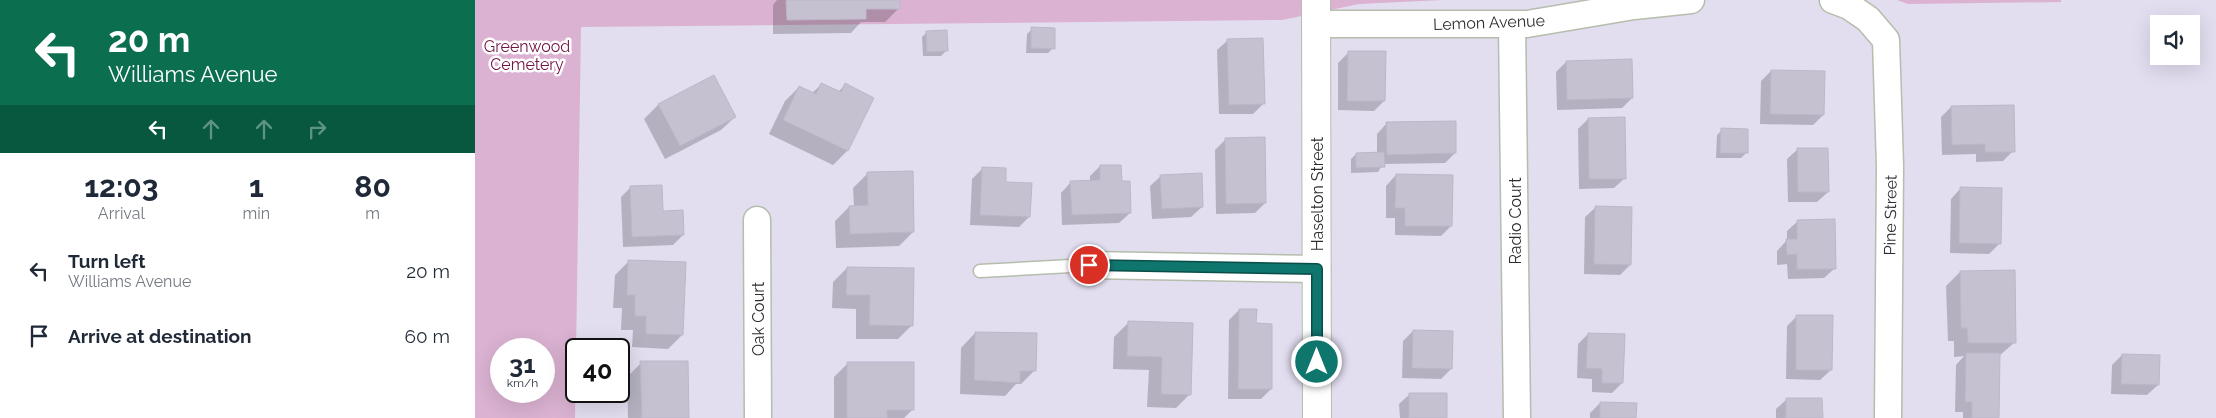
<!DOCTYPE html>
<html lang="en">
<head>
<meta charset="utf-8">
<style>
	body { margin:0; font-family:Raleway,sans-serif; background:#f6f6f7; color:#1f2937; height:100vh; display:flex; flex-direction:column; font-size:19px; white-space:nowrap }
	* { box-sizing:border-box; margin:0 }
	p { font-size:16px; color:#747a83 }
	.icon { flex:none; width:28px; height:28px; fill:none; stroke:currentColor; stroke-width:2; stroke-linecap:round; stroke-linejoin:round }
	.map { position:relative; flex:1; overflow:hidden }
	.sheet { display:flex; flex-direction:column; background:#fff; width:475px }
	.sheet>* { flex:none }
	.top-card { background:#0b6e4f; color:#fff; overflow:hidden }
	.controls { position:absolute; left:1675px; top:15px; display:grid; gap:10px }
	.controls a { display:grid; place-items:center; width:50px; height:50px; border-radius:0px; background:#fff; box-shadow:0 5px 20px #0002; font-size:25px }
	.speed { position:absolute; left:15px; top:338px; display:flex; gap:10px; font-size:25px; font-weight:700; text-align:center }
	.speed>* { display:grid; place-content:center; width:65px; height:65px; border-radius:50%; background:#fff; box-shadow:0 5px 20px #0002; line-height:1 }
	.speed small { font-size:12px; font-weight:400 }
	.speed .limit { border:2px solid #111; border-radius:8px; background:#fff; color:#111 }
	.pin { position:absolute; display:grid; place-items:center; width:42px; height:42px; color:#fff; margin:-21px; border:2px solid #fff; border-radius:50%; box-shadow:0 1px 5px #0007 }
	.me { position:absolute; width:55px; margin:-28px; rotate:0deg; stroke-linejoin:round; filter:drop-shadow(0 0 4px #0008) }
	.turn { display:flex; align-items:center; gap:18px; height:105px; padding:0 25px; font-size:22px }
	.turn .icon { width:65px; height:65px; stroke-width:2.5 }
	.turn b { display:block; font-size:35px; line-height:42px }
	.lanes { display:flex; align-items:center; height:48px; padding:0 25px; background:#0003; justify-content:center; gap:25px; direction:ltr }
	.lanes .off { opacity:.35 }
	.eta { display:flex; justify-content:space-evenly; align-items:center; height:85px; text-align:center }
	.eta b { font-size:30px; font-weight:700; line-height:35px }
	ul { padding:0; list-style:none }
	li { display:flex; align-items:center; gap:15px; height:65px; padding:0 25px }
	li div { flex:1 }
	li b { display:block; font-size:19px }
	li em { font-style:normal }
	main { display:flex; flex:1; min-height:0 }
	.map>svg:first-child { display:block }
	.cemetery { fill:#dbb2d2; fill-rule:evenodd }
	.shadow { fill:#0003 }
	.building { fill:#c6c1d0; stroke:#bdb6cb }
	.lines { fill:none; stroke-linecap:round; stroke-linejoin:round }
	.service-casing { stroke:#b5bdad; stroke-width:15 }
	.minor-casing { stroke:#b5bdad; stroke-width:29 }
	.tertiary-casing { stroke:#b5bdad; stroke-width:30 }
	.service { stroke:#fff; stroke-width:12 }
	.minor { stroke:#fff; stroke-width:26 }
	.tertiary { stroke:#fff; stroke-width:28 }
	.route-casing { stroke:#0a4d48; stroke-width:12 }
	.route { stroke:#0f766e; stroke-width:9 }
	.labels { text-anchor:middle; stroke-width:5; stroke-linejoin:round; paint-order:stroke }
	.street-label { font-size:16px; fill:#2c2c2c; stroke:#fff }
	.park-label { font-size:16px; fill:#721344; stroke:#fff }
</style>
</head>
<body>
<main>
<section class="sheet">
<div class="top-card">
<div class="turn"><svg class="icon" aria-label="left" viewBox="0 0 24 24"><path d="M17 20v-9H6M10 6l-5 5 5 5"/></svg><div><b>20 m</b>Williams Avenue</div></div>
<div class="lanes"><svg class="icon" aria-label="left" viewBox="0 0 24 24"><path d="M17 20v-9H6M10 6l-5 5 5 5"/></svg><svg class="icon off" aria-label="ahead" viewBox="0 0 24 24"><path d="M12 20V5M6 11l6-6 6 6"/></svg><svg class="icon off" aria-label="ahead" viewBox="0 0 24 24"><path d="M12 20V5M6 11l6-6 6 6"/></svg><svg class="icon off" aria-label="right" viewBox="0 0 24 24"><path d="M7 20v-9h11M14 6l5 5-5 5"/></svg></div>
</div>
<div class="eta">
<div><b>12:03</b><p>Arrival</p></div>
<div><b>1</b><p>min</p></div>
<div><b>80</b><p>m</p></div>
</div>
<ul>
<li><svg class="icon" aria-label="left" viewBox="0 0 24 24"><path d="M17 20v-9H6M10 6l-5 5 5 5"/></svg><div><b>Turn left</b><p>Williams Avenue</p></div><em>20 m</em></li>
<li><svg class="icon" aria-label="arrive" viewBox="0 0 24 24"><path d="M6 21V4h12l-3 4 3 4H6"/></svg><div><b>Arrive at destination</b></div><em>60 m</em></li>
</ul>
</section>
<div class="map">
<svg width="1741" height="418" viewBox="0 0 1741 418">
	<rect width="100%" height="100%" fill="#e2ddef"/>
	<path class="cemetery" d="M0,0H967L884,4L807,20L106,27L100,418H0ZM26,349H69V391H26Z
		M1422,0H1586V2L1433,4Z"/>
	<path class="shadow" d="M302,0H424V8L410,22H386L376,33L298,34V5Z
		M557,29L578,48L573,53H551L552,34Z
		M452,32L471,51L466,56H448L447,37Z
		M753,40L789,103L778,114H744L742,50Z
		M874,52L909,101L899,111L863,110V63Z
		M1091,62L1157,98L1147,108L1082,110L1081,72Z
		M1296,71L1348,115L1338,125L1285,124L1286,81Z
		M239,77L260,117L246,130L190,159L169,119L183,105Z
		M347,84L363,92L370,85L397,98L372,151L358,165L294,134L310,101L324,87L337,93Z
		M1476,107L1538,151L1528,161L1501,162V154L1467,155L1466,117Z
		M1113,119L1150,178L1139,188L1104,189L1103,129Z
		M912,123L980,153L970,163L908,164L903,172L876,173V159L881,154L902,153V134Z
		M1247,130L1271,153L1266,158H1241L1242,135Z
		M750,140L790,203L780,213L741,214L740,150Z
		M1323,149L1353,192L1342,202H1313L1312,159Z
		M625,166L646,183L655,213L644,223L587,225L586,193L596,182H615V176Z
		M507,169L529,183L554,217L544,227L495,225L497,179Z
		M392,174L438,232L424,246L361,248L360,221L374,207H379L378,188Z
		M921,175L976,226L966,236L920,235V218H911V186Z
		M686,176L727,207L716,217L677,219L675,186Z
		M156,187L208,235L198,245L148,247L146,197Z
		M1486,188L1524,244L1514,254L1475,253L1476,199Z
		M1121,207L1155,265L1145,275L1109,274L1110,217Z
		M1323,221L1360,268L1349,278L1313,279L1312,264L1302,265V251L1312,240V231Z
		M154,261L207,335L193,349L157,347L158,330H146L147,308H138L140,275Z
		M372,268L437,325L423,339H381V309L357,308L358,282Z
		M1485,272L1540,342L1524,356L1523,418H1488V412H1480L1481,365L1489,356L1479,357V341H1473L1471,286Z
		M764,310L796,389L786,399H753L754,320Z
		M1322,316L1356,370L1345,380L1311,379L1312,326Z
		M653,323L717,325L715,394L701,408L672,407L674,370L638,369L639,337Z
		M938,331L976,369L966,379L927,378L928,341Z
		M500,333L560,370L546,384H541L530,396L485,394L486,348Z
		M1113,334L1147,383L1137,393L1117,392V379L1102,378L1103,344Z
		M1647,355L1683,385L1672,395L1636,394L1637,365Z
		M166,363L213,418H153L152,377Z
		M373,363L438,409L429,418H359V377Z
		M935,394L971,418H925L924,404Z
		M1312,399L1346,418H1301V409Z
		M1125,403L1160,418H1115V413Z"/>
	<path class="building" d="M311,0H425V9H391V19L312,20Z
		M556,27L580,28V49L556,48Z
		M472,30L473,51L452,52L451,31Z
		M788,38L790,104L754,105L752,39Z
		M873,51H911L910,101H872Z
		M1157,59L1158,98L1092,100L1091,61Z
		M1296,70L1350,71L1349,115L1295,114Z
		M239,75L261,117L205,146L183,104Z
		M346,83L366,92L370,83L399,98L373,151L308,120L324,86L341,94Z
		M1539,105L1540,152H1510V144L1477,145L1476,106Z
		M1150,117L1151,179H1114L1113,118Z
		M981,121V153L912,155L911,122Z
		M1246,128L1273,129V153H1245Z
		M790,137L791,203L751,204L750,138Z
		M1322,148H1353L1354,192H1323Z
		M909,152L910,167L881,168V153Z
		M625,165H646L647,181H655L656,213L597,215L595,181L625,180Z
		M507,167L531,168V182L557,183L555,217L505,215Z
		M438,171L439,232L375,234L374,206L393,205L392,172Z
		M727,173L728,207L687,209L685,175Z
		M921,174L978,175L977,226H930V208H920Z
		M187,185L188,211L208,210L209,235L157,237L155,186Z
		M1485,187L1527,188L1526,244L1484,243Z
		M1120,206L1157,207L1156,265L1119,264Z
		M1360,219L1361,269H1322V254L1312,255L1311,239H1322V220Z
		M153,260L211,262L208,335L171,334V316H160V295H152Z
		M372,267L439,268L438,326L394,325L395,295H371Z
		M1540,270L1541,343H1493L1492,328H1486L1485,271Z
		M764,309H782L781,323L797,324V389H763Z
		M1321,315H1358L1357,370H1321Z
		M653,321L718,323L716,395L686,394L687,357L652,356Z
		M938,330L978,331L977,369L937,368Z
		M500,332L562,333L561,371H545V383L499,380Z
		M1113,333L1150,334L1148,383H1127V369L1111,368Z
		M1491,353H1525L1524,418H1497V402H1490Z
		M1647,354L1685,355L1684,385L1646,384Z
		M165,361H213L214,418H167Z
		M372,362H439V410H412V418H372Z
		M934,393H972V418H934Z
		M1311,398H1347L1348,418H1311Z
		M1125,402L1162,403L1161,418H1125Z"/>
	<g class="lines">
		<defs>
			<path id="service" d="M505,271L614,265"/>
			<path id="minor" d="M1358,0L1374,6L1393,19L1411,40L1415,166L1413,418
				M841,24H1052L1159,6L1216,0
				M1037,24L1042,418
				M282,220L283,418
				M614,265L842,269"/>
			<path id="tertiary" d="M841,0L842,418"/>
		</defs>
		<use href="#service" class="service-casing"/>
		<use href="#minor" class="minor-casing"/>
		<use href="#tertiary" class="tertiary-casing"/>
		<use href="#service" class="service"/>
		<use href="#minor" class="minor"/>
		<use href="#tertiary" class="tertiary"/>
	</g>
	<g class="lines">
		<defs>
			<path id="route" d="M614,265L842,269V362"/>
		</defs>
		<use href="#route" class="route-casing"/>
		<use href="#route" class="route"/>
	</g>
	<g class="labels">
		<g class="street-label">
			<text transform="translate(1014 22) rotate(-2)" y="6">Lemon Avenue</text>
			<text transform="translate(842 194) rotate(-90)" y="6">Haselton Street</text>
			<text transform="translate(1415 215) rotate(-89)" y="6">Pine Street</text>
			<text transform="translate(1040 221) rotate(-90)" y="6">Radio Court</text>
			<text transform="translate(283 319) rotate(-90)" y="6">Oak Court</text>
		</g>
		<g class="park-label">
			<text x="52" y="52">Greenwood<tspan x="52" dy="18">Cemetery</tspan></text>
		</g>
	</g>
</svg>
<div class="controls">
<a><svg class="icon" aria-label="sound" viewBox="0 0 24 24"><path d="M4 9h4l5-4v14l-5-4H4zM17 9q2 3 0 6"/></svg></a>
</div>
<div class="speed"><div>31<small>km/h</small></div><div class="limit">40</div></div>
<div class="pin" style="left:614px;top:265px;background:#d93025"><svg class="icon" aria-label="arrive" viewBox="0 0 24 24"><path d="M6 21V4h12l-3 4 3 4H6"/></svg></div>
<svg class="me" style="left:842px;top:362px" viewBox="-20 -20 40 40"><circle r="17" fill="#0f766e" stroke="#fff" stroke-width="3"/><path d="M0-11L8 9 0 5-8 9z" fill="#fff"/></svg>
</div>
</main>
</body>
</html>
